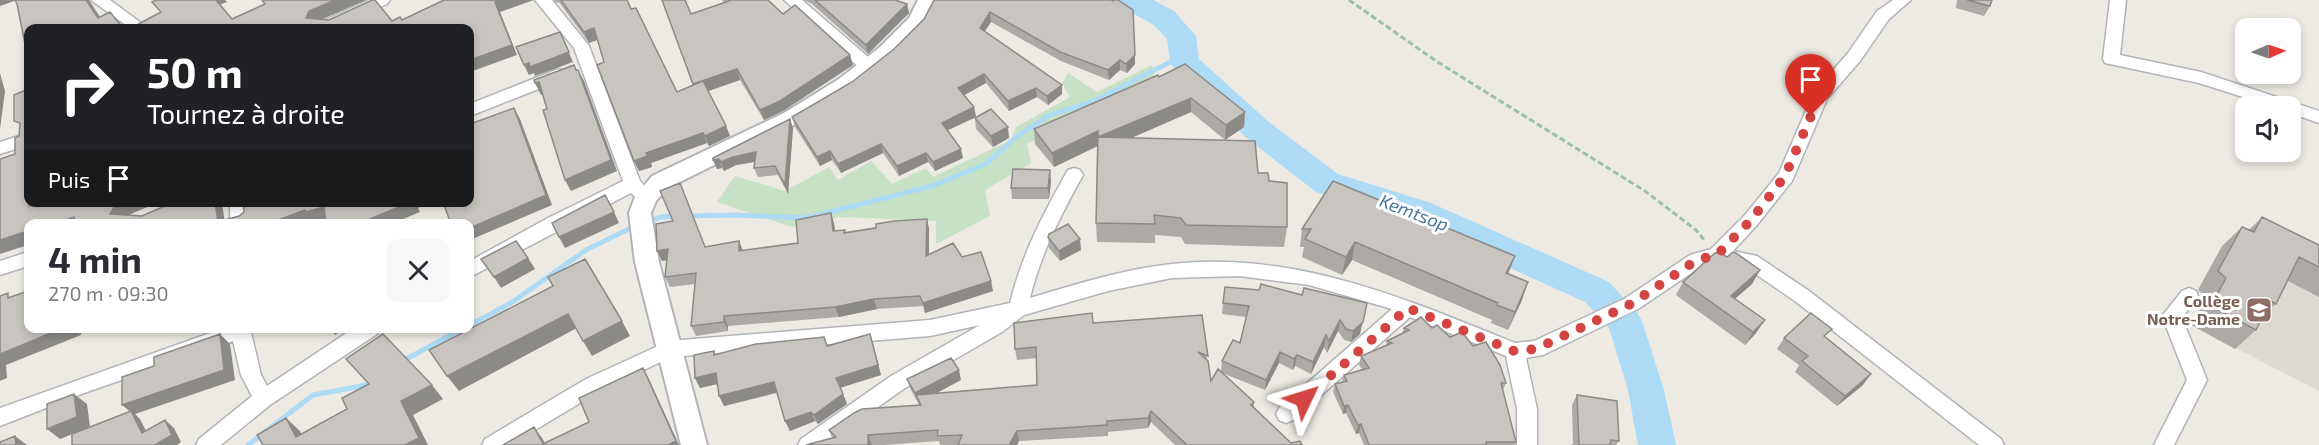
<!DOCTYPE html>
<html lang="fr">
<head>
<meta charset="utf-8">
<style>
	body { margin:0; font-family:"Exo 2",sans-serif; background:#f7f7f7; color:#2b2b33; height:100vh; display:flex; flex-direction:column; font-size:22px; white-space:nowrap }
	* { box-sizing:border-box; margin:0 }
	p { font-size:20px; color:#7c7c81 }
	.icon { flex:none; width:33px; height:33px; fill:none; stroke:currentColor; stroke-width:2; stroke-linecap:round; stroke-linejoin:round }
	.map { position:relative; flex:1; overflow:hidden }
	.side { position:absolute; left:24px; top:219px; width:450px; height:114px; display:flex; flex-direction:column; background:#fff; border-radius:12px; box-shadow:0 3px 9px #0003 }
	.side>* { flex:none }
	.hud { position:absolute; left:24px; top:24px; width:450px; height:183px; border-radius:12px; box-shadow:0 3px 9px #0003; background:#202124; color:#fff; overflow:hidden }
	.needle { width:39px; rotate:88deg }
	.fabs { position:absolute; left:2235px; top:18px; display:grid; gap:12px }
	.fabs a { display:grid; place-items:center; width:66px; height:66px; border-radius:12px; background:#fff; box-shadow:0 3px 9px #0003; font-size:30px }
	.pin { position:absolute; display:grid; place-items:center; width:51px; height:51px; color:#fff; margin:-62px -26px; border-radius:50% 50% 50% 0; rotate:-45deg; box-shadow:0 0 6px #0007 }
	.pin .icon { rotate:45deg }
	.me { position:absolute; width:66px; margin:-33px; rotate:49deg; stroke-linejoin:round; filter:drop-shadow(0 0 4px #0008) }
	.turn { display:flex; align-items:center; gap:21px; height:126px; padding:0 24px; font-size:27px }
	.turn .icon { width:78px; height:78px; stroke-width:2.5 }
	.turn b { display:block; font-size:42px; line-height:51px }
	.then { display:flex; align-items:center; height:57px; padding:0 24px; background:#0003; gap:12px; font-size:22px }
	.round { display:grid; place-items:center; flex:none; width:63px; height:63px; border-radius:12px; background:#f7f7f7 }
	.head { display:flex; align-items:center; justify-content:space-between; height:102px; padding:0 24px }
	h1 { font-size:36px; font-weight:700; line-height:45px }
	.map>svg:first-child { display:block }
	.education { fill:#dcd9d3 }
	.green { fill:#c6e1c4 }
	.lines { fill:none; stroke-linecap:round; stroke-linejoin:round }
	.stream { stroke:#addaf4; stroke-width:5 }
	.river { fill:#addaf4; fill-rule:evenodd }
	.minor-casing { stroke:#b1b4b8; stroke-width:3 }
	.tertiary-casing { stroke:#b1b4b8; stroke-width:4 }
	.path { stroke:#9dc1a5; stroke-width:3; stroke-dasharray:6 3; stroke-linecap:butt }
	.minor { fill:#fff; fill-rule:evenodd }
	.tertiary { fill:#fff; fill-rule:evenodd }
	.wall { fill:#aca9a6 }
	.shaded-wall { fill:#8c8a87 }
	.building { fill:#c8c5c1; stroke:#8c8a87; stroke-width:1.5 }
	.route { stroke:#d44443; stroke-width:10; stroke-dasharray:0 18 }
	.labels { text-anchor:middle; stroke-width:6; stroke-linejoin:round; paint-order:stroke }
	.education-label { font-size:16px; font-weight:bold; fill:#785e54; stroke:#fff; text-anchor:end }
	.water-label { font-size:18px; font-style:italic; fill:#48779c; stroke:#fff }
</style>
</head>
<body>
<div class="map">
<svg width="2319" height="445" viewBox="0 0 2319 445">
	<rect width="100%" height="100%" fill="#edeae4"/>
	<path class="education" d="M2222,246L2319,274V391L2191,325L2206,297L2197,292Z"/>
	<path class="green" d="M1152,65L1156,84L1027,144L1031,163L985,190L990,216L936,244V221L839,217L792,227L717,202L735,176L785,191L829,167L838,180L871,161L892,184L926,168L933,177L1011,140L1016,127L1070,97L1062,83L1068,73L1097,92Z"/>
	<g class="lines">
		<path class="stream" d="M687,216L735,215L806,218L932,186L986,164L1016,137L1050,115L1092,102L1184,55
			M646,222L661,217L678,216
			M470,325L511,303L586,250L637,225
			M401,362L463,328
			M248,445L313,395L372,384"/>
		<path class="river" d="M1117,0H1153L1174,11L1196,36L1199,59L1270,123L1338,174L1431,203L1609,282L1636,311L1642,321L1664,390L1676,445H1638L1628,390L1609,328L1585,302L1407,221L1316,192L1248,139L1195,92L1170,63L1167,39L1154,25L1121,7Z"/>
		<defs>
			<path id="minor" d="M91,0H110L148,28H130Z
				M369,0H390L387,4L335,28H315L317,24Z
				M535,0H552L589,46L640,181L655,197L652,202C642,205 638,200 631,193L470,277V261L548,218L623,181L574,48Z
				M784,0H802L875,63L877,67L875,71H863Z
				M1893,0H1911L1889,19L1860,61L1827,99L1792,181L1757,225L1733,251L1757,256L1809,291L2001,439L2004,445H1979L1795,301L1745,267L1717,262L1702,266L1638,309L1543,355L1526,358L1537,409V445H1517V409L1506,356L1410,317L1293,420L1286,423L1279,420L1276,414L1279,408L1392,309L1309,285L1239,276L1172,278L1108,291L1024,315L1002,332L905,388L824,445H798L801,439L891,376L980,325L930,336L671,357L600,391L510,445H482L485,439L586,379L669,341L930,320L1010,303C1022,254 1043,214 1068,170L1074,168L1080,170L1083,175C1061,215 1041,253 1030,298C1077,284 1124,269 1172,264C1295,251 1404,298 1515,343L1534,341L1624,299L1690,255L1711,249L1745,215L1779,173L1814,92L1848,53L1877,11Z
				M2110,0H2126L2120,55L2201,72L2319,111V123L2290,113V106H2271L2199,83L2105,63L2103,59Z
				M558,69L564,71L566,75L564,79L470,116V104Z
				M28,133V145L0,154V142Z
				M230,202H248V224H230Z
				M28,252V266L0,275V261Z
				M2189,288L2196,291L2198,296L2182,318L2207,380L2174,445H2154L2187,380L2162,316L2182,291Z
				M224,328H250L261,375L267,386L354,328H379L377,334L270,405L221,445H196L199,439L252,396L241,375L233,341L84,393L0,426V408Z"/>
			<path id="tertiary" d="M918,0H938L924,27L894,57L853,89L798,123L668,188L656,201L651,213L659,262L707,445H681L635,262L629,213L635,197L652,176L784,113L839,79L880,47L909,18Z"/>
		</defs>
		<use href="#minor" class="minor-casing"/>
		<use href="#tertiary" class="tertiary-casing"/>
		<path class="path" d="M1349,0L1436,61L1645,191L1696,230L1705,241"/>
		<use href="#minor" class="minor"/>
		<use href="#tertiary" class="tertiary"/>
	</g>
	<path class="wall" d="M554,0H627L631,9L677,92L694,85L691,14L725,3L722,0H768L783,14L850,55L853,65L783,111L764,120L740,80L708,91L726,126L730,136L709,146L707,143L651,163L652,167L639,171L634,161L598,40L589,43L559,2L557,3Z
		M804,0H896L907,4L909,13L868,54L812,4Z
		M1111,0L1135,64L1127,73L1120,70L1109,80L1061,61L991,22L985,31L1062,94L1048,105L1037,97L1009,111L986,83L964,95L974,107L976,117L948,130L963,158L935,171L928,162L899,176L883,153L841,173L832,160L820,166L795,127L792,117L852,82L894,49L924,19Z
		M1957,0H1992L1990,6L1984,16L1956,8Z
		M1159,77L1245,112L1244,127L1225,140L1191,112L1131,138L1258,173L1269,181L1287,227L1284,247L1185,244L1181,237L1155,235V243L1097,242L1096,223L1097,146L1054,167L1035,144L1034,129Z
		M975,118L1009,138L993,147L976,129Z
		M790,119L793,128L788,194L778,175L758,177L754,168L755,162L736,165L724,171L722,168L717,169L713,158Z
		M1051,181L1049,199H1012L1011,188Z
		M1333,181L1515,256L1508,274L1522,300L1508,330L1491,323L1492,320L1352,260L1342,275L1302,257L1304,247H1300L1302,229Z
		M2262,217L2319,245V297L2288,281L2276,304L2265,313L2256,330L2235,349L2191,325L2206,296L2198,290L2222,246L2242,227L2249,230Z
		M927,219L929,229V255L962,257L993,291L925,313L923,306L877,309L839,317L728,326V331L696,336L691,326L695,284L670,287L665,277L667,260L662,261L706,247L739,241L743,251L798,243L834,223L835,231L845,230V232Z
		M1048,237L1081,250L1060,261L1049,248Z
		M1727,257L1760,270L1752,284L1735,299L1756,333L1745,345L1676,295L1683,282Z
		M1302,295L1360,334L1351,342L1344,340L1338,331L1327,353L1324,347L1311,374L1295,366L1293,370L1279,363L1265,390L1222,373L1254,402V408L1291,443L1302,445H1175L1151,422L1148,428L1108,432V436L1019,441L1017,445H940L939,441L884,445H806L832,438L829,430L919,405L910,388L907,379L961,380L936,393L1037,385L1036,358L1017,360L1015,349L1093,323L1202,315L1207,360L1211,381L1221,372L1222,361L1240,343L1246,317L1222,314L1223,303Z
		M1404,328H1432L1450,337L1473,346L1506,383L1503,390L1516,442L1515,445H1364L1359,433L1356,434L1346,413L1343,414L1333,392L1335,384L1342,382L1344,375L1362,369L1359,365L1361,356L1386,345L1387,341L1402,334Z
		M1825,337L1863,385L1837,406L1795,372L1799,365L1777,349L1784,338Z
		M873,344L881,375L840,387L847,404L818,424L815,421L790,431L785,421L777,393L724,406L718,384L700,388L695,378L716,355L827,346Z
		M1577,395L1619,441L1616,445H1570L1573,444L1572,405Z"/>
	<path class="shaded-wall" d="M0,0H17L0,6Z
		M86,0H89L107,28L98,18Z
		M216,0H225L227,2L219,5Z
		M335,0H366L316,22L306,18L309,11Z
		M499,0H534L500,12L517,55L470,72V60L495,2Z
		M907,4L909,13L868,54L866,45Z
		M990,12L991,22L981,37L980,28Z
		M594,28L599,39L589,43L584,32Z
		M560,32L573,62L535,76L534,73L529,75L524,65Z
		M850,55L853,65L783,111L764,120L760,110Z
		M1135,55V64L1127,73L1126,64Z
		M1120,60V70L1109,80L1108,70Z
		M737,69L740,80L697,95L693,84Z
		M578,70L584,81L617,171L571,191L565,180Z
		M0,73L5,91L0,129Z
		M984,74L986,83L959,98L958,88Z
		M539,82L544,94L541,95L535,83Z
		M1062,85V94L1048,105L1047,96Z
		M1036,88L1037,97L1009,111L1008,101Z
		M1191,98V112L1099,152L1098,146L1054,167L1052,153L1098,131Z
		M974,107L976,117L944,132L942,123Z
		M514,108L520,119L552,205L470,240V228Z
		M1245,112L1244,127L1225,140L1226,125Z
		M790,119L793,128L788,194L785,185Z
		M726,126L730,136L709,146L705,136Z
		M1008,127L1009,138L993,147L991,136Z
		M703,133L707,143L651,163L652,167L639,171L634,161L646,153Z
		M881,144L883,153L841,173L838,164Z
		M961,149L963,158L935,171L933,162Z
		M830,151L832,160L820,166L817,157Z
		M756,152L759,161L736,165L724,171L721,162L733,157Z
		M926,153L928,162L899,176L897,166Z
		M719,159L722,168L717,169L713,160Z
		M1050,170L1051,181L1049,199L1048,188Z
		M28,174V202H39L29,206L27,175Z
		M125,202H159L124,217L110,214L114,207Z
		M215,202H222L225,224L218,222Z
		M411,202H432L418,208L420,212L391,224H358Z
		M324,207L332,217L314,222L312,220L304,224H279L278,220L305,210Z
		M614,212L619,223L565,248L559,237Z
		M831,213L834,223L836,241L833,231Z
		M74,217L80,224H54Z
		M927,219L929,229V266L926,256Z
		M28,231V245L0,254V240Z
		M1080,239L1081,250L1060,261L1059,251Z
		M739,241L743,251H739Z
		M1355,242L1352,260L1342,275L1346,257Z
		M668,249L673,259L662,261L657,251Z
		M1515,256L1508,274L1506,273Z
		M528,258L535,269L501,288L494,277Z
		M1760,270L1752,284L1723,309L1731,296Z
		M991,281L993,291L925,313L923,303Z
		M1528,282L1522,300L1508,330L1515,312Z
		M874,299L877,309L839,317L835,307Z
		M1367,303L1360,334L1351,342L1353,331Z
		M568,314L577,328L459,391L447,376Z
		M724,316L728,326V331L724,322Z
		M1340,320L1338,331L1327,353L1329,341Z
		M1765,320L1756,333L1745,345L1753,332Z
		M622,321L630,336L592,356L583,341Z
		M63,328H81V335L6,365L7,378L0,381V354Z
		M329,328H345L335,335Z
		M415,328H423L417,332Z
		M220,334L230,344L235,380L135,414L140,419L151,441L142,433L132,413L122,405Z
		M870,334L881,375L840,388L836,378Z
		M1326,335L1324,347L1311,374L1313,362Z
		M1280,352L1279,363L1265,390L1266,380Z
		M1297,355L1295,366L1293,370L1294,359Z
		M643,368L649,379L679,445H668Z
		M959,370L961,380L920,402L916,395L918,403L915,393Z
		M716,373L721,383L700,388L695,378Z
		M1871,374L1863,385L1837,406L1845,396Z
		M774,382L778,392L724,406L719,396Z
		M432,385L443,399L413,415L428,445H405L401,401Z
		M74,394L87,404L90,427L60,439L47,429Z
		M843,394L847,404L818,424L814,415Z
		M1348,405L1346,413L1343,414L1344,406Z
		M1151,411V422L1148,428V418Z
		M811,412L815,421L790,431L785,421Z
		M286,418L300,431L308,445L296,437Z
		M165,420L174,428L181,442L177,445H155Z
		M1361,424L1359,433L1356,434L1358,425Z
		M534,427L542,438L546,445H544Z
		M1017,431L1019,441L1017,445H1009Z
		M868,435L872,445H868Z
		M15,436L27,445H16Z"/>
	<path class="building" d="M15,0H86L98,18L110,12L123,28H28V54H27L17,4Z
		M156,0H216L232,19L265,4L262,0H335L309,11L306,18L329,20L372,0H375L392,21L400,17L402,20L444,0H499L495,2L512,45L470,60V28H131L161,12L152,2Z
		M561,0H627L631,9L636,8L677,92L703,81L726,126L705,136L703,133L646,153L647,156L634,161L597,65L604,62L594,28L584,32Z
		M662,0H685L691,14L729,1L728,0H768L783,14L795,5L850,55L780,101L760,110L737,69L693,84Z
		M815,0H895L907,4L866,45Z
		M934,0H1111L1113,1L1114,0H1118L1133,10L1135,55L1126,64L1120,60L1108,70L1060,52L990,12L980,28L1062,85L1047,96L1036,88L1008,101L984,74L958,88L974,107L942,123L961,149L933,162L926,153L897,166L881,144L838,164L830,151L817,157L792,117L852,82L894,49L924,19Z
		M1967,0H1992L1990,6Z
		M560,32L569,52L530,67L529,63L524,65L516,47Z
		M1185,64L1245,112L1226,125L1191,98L1098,137V131L1052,153L1034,129L1158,75L1159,77Z
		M574,65L576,70H578L611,160L565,180L543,110L547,109L539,82L535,83L534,80Z
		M28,89V174L27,175L29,206L37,202H125L114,207L110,214L142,216L174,202H215L218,222L239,216L244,212L243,202H411L358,224H326L324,207L306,212L305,210L278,220L279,224H75L74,217L54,224H28V231L0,240V159L15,154V138L19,136L20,123L14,121V95Z
		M514,108L546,195L470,228V224H451L443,202H470V124Z
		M991,109L1008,127L991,136L975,118Z
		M790,119L785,185L775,166L754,168L756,152L733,157L721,162L719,159L713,160V158Z
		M1098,137L1255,141L1258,173H1268L1269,181L1287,183V227L1186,225L1181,218L1154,215L1155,224L1096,223Z
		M1013,169L1050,170L1048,188H1011Z
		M1333,181L1515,256L1506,273L1528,282L1515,312L1497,305L1498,303L1355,242L1346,257L1305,239L1311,229H1302Z
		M680,183L705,247L739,241V251L798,243L796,220L831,213L833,231L845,230L844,233L876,228V224L894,221L927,219L926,256L953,243L962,257L981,252L991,281L923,303L920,296L874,299L835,307L724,316V322L691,326L696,273L665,277L668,249L657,251L656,224L673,221L660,191Z
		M605,195L614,212L559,237L552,223Z
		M2262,217L2319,245V267L2299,257L2276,304L2271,301L2256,330L2211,306L2226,278L2218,271L2242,227L2254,232Z
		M1068,224L1080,239L1059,251L1048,237L1049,234Z
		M516,241L528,258L494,277L481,259Z
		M1719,252L1727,257L1733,252L1736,253L1760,270L1731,296L1765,320L1753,332L1683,282L1715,253Z
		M585,259L622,321L583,341L568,314L447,376L429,350L553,286L548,277Z
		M1261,284L1302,295L1304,288L1367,303L1363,322L1353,331L1346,329L1340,320L1329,341L1326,335L1313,362L1297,355L1294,359L1280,352L1266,380L1222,361L1233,340L1240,343L1249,306L1223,303L1225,287L1259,290Z
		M28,291V328H63L0,354V296L8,293V298Z
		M1092,313L1093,323L1202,315L1208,356L1198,352L1208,361L1211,381L1218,369L1254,402L1251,405L1291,443L1300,441L1302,445H1185L1186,444L1151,411L1148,418L1107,421V425L1017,431L1009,445H958L962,435L937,436L938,430L868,435V445H806L836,437L829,430L854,413L862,409L921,405L916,395L1037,385L1036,347L1015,349L1014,323Z
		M1811,313L1832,329L1824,336L1871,374L1845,396L1802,361L1808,356L1784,338Z
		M1421,317L1432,328L1437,325L1450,337L1462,332L1473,346L1486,342L1500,365L1506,383H1501L1516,442H1486V445H1369L1361,424L1358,425L1348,405L1344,406L1335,384L1347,381L1344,375L1369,368L1361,356L1392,343L1387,341L1409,330L1404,328Z
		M220,334L224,370L122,405V377L154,366V357Z
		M383,334L432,385L401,401L419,438L405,445H263L257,435L286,418L296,437L347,409L342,398L369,384L346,359Z
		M870,334L878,365L836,378L843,394L814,415L811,412L785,421L774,382L719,396L716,373L695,378L694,355L714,351V355L756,344L824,337L827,346Z
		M951,358L959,370L915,393L907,379Z
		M643,368L676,441L668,445H503L534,427L543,444L589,422L579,398Z
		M74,394L77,417L47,429V404Z
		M1577,395L1617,401L1619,441L1611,440L1610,445H1579Z
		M131,411L142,433L165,420L172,435L155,445H72V434Z
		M15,436L16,445H0V442Z"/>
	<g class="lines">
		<path class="route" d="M1304,399L1408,308L1514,351L1536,349L1631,304L1697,260L1717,255L1751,220L1785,176L1811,116"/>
	</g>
	<defs>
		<symbol id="school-square" viewBox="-11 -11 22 22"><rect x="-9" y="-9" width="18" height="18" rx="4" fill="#8d6e63" stroke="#fff"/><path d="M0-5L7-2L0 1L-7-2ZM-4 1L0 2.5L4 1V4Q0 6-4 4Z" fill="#fff"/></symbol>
	</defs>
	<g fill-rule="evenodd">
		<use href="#school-square" x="2244" y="295" width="30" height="30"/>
	</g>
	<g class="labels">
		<g class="education-label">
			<text x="2240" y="307">Collège<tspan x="2240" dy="18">Notre-Dame</tspan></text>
		</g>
		<g class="water-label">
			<text transform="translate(1414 213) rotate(21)" y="6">Kemtsop</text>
		</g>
	</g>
</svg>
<div class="fabs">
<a><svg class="needle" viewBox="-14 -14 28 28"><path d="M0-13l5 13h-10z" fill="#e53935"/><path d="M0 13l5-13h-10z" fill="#7c7c81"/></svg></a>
<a><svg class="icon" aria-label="sound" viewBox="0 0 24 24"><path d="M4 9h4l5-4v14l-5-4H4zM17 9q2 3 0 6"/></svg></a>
</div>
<div class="pin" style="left:1811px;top:116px;background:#d93025"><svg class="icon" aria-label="arrive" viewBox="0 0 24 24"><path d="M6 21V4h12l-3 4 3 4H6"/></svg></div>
<svg class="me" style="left:1304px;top:399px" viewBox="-20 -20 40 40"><path d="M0-17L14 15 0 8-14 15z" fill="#d44443" stroke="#fff" stroke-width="4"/></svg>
<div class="hud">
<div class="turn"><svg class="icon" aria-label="right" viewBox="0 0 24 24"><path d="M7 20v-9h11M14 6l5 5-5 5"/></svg><div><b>50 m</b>Tournez à droite</div></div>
<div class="then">Puis<svg class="icon" aria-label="arrive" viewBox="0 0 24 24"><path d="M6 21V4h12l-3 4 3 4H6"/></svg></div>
</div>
<section class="side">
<div class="head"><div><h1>4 min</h1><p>270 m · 09:30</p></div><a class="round"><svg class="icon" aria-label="close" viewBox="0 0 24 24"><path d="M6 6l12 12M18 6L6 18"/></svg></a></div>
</section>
</div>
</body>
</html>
